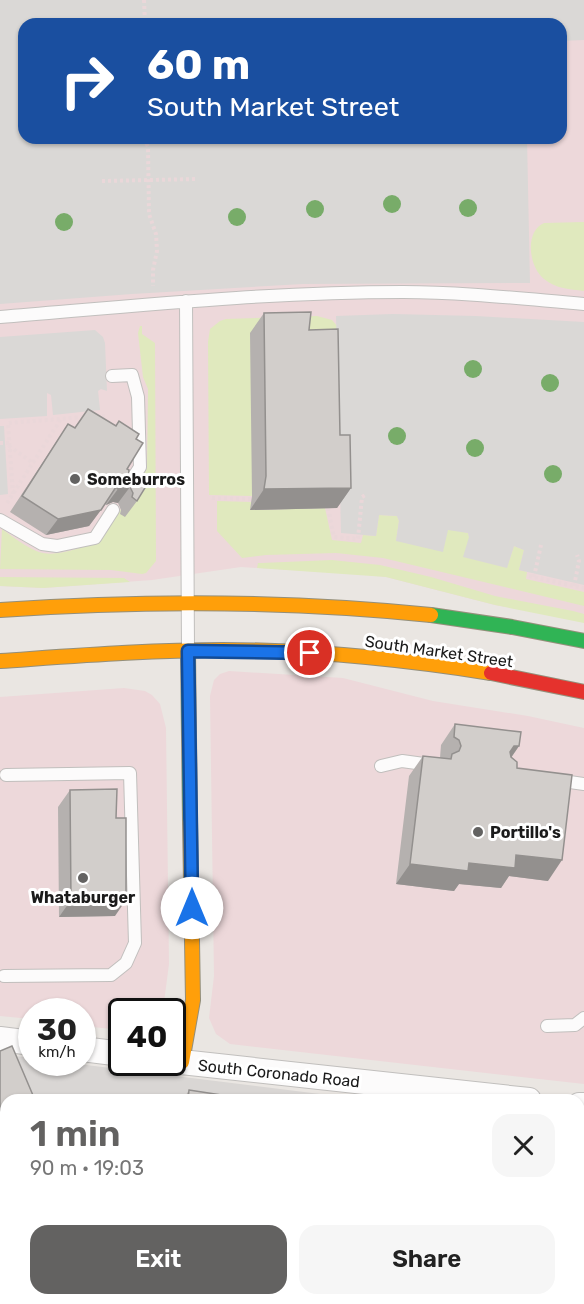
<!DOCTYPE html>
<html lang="en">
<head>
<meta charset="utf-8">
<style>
	body { margin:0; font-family:Rubik,sans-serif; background:#f6f6f6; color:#222; height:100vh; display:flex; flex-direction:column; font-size:22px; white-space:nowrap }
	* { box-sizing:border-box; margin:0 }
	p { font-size:20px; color:#767676 }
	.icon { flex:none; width:33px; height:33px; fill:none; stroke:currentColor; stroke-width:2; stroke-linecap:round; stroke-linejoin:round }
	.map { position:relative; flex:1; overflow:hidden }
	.side { position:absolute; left:0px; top:1094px; width:585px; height:212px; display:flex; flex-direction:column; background:#fff; border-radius:18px 18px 0 0; box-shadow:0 2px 4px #0004 }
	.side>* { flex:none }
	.top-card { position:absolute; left:18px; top:18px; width:549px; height:126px; border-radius:18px; box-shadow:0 2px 4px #0004; background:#1a4fa0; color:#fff; overflow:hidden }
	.speed { position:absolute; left:18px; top:998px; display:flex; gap:12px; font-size:30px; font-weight:700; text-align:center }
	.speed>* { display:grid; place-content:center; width:78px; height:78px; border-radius:50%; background:#fff; box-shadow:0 2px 4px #0004; line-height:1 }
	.speed small { font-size:15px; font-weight:400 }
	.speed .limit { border:3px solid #111; border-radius:9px; background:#fff; color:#111 }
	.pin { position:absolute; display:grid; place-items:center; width:51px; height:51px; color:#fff; margin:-26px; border:3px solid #fff; border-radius:50%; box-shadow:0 2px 6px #0007 }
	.me { position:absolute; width:66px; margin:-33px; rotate:0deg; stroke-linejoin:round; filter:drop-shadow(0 0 4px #0008) }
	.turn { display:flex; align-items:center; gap:21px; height:126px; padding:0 30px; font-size:27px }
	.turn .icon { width:78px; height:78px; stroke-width:2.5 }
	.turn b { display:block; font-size:42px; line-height:51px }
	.round { display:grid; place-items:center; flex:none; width:63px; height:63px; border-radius:18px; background:#f6f6f6 }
	.summary { display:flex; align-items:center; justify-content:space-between; height:102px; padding:0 30px }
	h1 { font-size:36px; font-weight:600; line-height:45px; color:#636261 }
	.cta { display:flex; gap:12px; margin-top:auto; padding:12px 30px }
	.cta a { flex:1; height:69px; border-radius:18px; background:#636261; color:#fff; font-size:24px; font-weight:600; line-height:69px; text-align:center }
	.cta a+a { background:#f6f6f6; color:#222 }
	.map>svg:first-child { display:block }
	.residential { fill:#d9d6d4 }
	.commercial { fill:#edd8da; fill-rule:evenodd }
	.grass { fill:#e0e9be }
	.parking { fill:#dad8d6 }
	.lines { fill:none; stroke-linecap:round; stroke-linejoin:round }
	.lane-casing { stroke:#c1bfbd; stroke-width:14 }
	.street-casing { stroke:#c1bfbd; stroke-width:26 }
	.fast-casing { stroke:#948f7a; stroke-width:16 }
	.slow-casing { stroke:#948f7a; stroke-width:16 }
	.jam-casing { stroke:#948f7a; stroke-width:16 }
	.path { stroke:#ead7d9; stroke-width:4; stroke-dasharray:3 3; stroke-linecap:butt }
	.lane { stroke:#fcfbfb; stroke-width:12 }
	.street { stroke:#fcfbfb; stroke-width:24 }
	.fast { stroke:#30b455; stroke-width:14 }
	.slow { stroke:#ff9f0a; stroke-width:14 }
	.jam { stroke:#e5322d; stroke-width:14 }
	.tree { fill:#78ac69 }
	.wall { fill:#b5b1af }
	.shaded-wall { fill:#93908e }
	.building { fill:#d2cecb; stroke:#93908e; stroke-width:1.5 }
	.route-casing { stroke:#114b97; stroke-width:15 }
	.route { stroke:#1a73e8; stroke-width:10 }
	.poi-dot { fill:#636261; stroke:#fff; stroke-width:2 }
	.labels { text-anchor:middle; stroke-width:6; stroke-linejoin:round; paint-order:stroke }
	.poi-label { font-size:16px; font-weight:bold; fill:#1b1b1b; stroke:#fff; text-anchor:start }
	.street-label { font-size:16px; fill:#1b1b1b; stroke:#fff }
</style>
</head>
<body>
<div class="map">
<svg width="584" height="1304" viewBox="0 0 584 1304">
	<rect width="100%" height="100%" fill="#eae6e2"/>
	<path class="residential" d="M0,1054L31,1058L32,1062H62L360,1099L6,1100V1299H579V1127L584,1128V1304H0Z"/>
	<path class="commercial" d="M0,0H584V621L495,605L386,577L359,574L241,567L152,580L43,588L0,586ZM24,24H561V138H24Z
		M229,671L343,678L433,701L528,716L584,728V1084L230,1044L216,1034L209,1018L214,976L210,696L214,680L220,674Z
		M124,688L145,691L152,695L160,704L166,728L169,964L163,1010L122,1011L121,1030L83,1026L82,1011H32L31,1019L0,1016V697Z"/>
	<path class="grass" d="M584,222V291C570,289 556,289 544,279C529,267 524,232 544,223Z
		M317,316L332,320L338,327L252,496L209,495L208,342L210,329L220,321L226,319Z
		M140,326H142V334L155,343L156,561L146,573L142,574L111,570L0,569L2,529C13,537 26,547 39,552C57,558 83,546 100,542L147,468L148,389L143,377L138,333Z
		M217,501L252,502V510L325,508L332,540L361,543L363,535L376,536L379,515L397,516L399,521L396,541L450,529L468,533L469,537L507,567L514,546L524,550L519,570L527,572L526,579L584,592V606L383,558L336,553L266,555L242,558L217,531Z
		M332,560L380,565L431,577L495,596L573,611L584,614V623L495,605L386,577L257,568L258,563H261Z
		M0,577L124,578L130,582L43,588L0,586Z"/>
	<path class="parking" d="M0,0H584V40L561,41V24H24V138H527L530,283L303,284L132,294L0,304Z
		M393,314L476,316L584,322V585L519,570L524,550L514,546L507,568L463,557L469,537L468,533L448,530L443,552L396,541L399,521L397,516L379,515L376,536L341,533L336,316Z
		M95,330L103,337L105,343L107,391L101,389L98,391L100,410L53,415L51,395L47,393V416L0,419V337Z
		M0,426H4L8,494L0,495Z"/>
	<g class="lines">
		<defs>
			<path id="lane" d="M186,301L188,648
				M0,317C134,306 268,292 403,292C463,292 524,299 584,304
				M112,376L132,375L138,397L140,467L124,492
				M0,520L42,544L57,546L95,538L113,510
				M381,766L402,761L431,765
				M556,780L584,784
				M4,976L111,975L126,963L135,943L130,773L6,775
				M547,1026L575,1025L584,1018"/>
			<path id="street" d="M0,1039L32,1043
				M82,1049L122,1054
				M172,1061L529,1100
				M579,1105H584"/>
			<path id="fast" d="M431,615L512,627L584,641
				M188,651L190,822"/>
			<path id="slow" d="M0,610C146,600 285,600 431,615
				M0,661C74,656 149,650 223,650C313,650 402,659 491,673
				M182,1062L193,1000L190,822"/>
			<path id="jam" d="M491,673L584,692"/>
		</defs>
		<use href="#lane" class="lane-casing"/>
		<use href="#street" class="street-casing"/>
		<use href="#fast" class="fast-casing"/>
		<use href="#slow" class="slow-casing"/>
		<use href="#jam" class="jam-casing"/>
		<path class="path" d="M144,0L145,24
			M144,138L148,147L149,214L156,234L157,251L153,270V286
			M102,181L198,179
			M96,416H105
			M0,443H9
			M9,446L33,463
			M13,494L8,423L85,417
			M212,498L252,499
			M7,503L61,419
			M328,508L334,537L358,539L362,497L367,494
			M529,576L584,588
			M534,577L541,545
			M574,586L579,561L577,555"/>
		<use href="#lane" class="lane"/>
		<use href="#street" class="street"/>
		<use href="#fast" class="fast"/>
		<use href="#slow" class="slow"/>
		<use href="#jam" class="jam"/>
	</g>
	<g class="tree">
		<circle cx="392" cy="204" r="9"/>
		<circle cx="468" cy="208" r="9"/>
		<circle cx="315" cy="209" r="9"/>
		<circle cx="237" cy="217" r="9"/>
		<circle cx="64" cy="222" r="9"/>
		<circle cx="473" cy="369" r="9"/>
		<circle cx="550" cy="383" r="9"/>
		<circle cx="397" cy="436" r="9"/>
		<circle cx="475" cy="448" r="9"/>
		<circle cx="553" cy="474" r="9"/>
	</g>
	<path class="wall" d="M264,313L309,330L340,435L351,488L337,508L250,510L252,496L250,333Z
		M88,409L115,426L119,421L136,439L127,469L128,479L137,501L125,517L120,514L121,510L118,503L113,502L106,505L105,504L89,526L46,535L10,512L68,424L74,428Z
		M455,724L519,746L511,758L517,768L548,881L509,876L501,888L459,884L454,891L396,884L409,776L423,756L440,758L441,745Z
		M70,790L115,916L59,917L58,807Z
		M0,1051L6,1100V1299H120L122,1304H0Z
		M189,1090L254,1100H183Z"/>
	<path class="shaded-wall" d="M124,485L130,487L118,503L113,502L106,505L118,489Z
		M351,488L337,508L250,510L264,489Z
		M101,510L89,526L46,535L58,519Z
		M514,746H519L505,766L500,767Z
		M516,855L562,860L548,881L509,876L501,888L459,884L454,891L396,884L410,864L469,863Z
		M71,900H126L115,916L59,917Z
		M579,1182L584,1183V1201H579Z"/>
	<path class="building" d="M311,312L309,330L338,329L340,435H350L351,488L264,489L266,476L264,313Z
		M88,409L116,426L119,421L139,434L136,439L143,443L127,469L129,470L128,479L131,482L136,484L143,480L148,483L137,501L132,497L133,493L130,487L124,485L118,489L116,487L101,510L58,519L22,496L68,424L75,428Z
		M455,724L521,732L519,746H514L510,752L511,757L517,762V768L572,775L562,860L516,855L515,868L469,863L468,871L410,864L423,756L451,759L452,754L459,751L461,746L459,740L454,737Z
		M117,789L116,818H126V900H71L70,790Z
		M12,1046L35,1100H6V1291L0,1277V1051Z
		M189,1090L254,1100H188Z
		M579,1141H584V1183L579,1182Z
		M9,1299H120L122,1304H12Z"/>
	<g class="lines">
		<defs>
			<path id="route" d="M192,908L188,651L310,653"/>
		</defs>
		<use href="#route" class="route-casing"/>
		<use href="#route" class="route"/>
	</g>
	<g class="poi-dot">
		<circle cx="75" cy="479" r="6"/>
		<circle cx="478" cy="832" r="6"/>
		<circle cx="83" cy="878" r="6"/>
	</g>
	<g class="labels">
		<g class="poi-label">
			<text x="87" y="485">Someburros</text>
			<text x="490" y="838">Portillo's</text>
			<text x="83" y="903" text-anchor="middle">Whataburger</text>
		</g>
		<g class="street-label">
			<text transform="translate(439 651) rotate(8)" y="6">South Market Street</text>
			<text transform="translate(279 1073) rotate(6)" y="6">South Coronado Road</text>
		</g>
	</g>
</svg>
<div class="speed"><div>30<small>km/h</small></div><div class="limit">40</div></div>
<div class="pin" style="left:310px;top:653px;background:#d93025"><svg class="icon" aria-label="arrive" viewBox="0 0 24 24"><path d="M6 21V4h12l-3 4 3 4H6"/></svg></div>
<svg class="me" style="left:192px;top:908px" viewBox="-20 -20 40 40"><circle r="19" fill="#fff"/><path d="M0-13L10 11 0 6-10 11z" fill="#1a73e8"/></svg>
<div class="top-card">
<div class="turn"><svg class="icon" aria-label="right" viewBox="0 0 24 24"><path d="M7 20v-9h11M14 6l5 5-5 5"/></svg><div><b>60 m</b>South Market Street</div></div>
</div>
<section class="side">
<div class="summary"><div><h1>1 min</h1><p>90 m · 19:03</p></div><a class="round"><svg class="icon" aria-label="close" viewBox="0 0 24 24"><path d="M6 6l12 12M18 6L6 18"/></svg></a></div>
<div class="cta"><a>Exit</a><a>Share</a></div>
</section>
</div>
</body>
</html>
